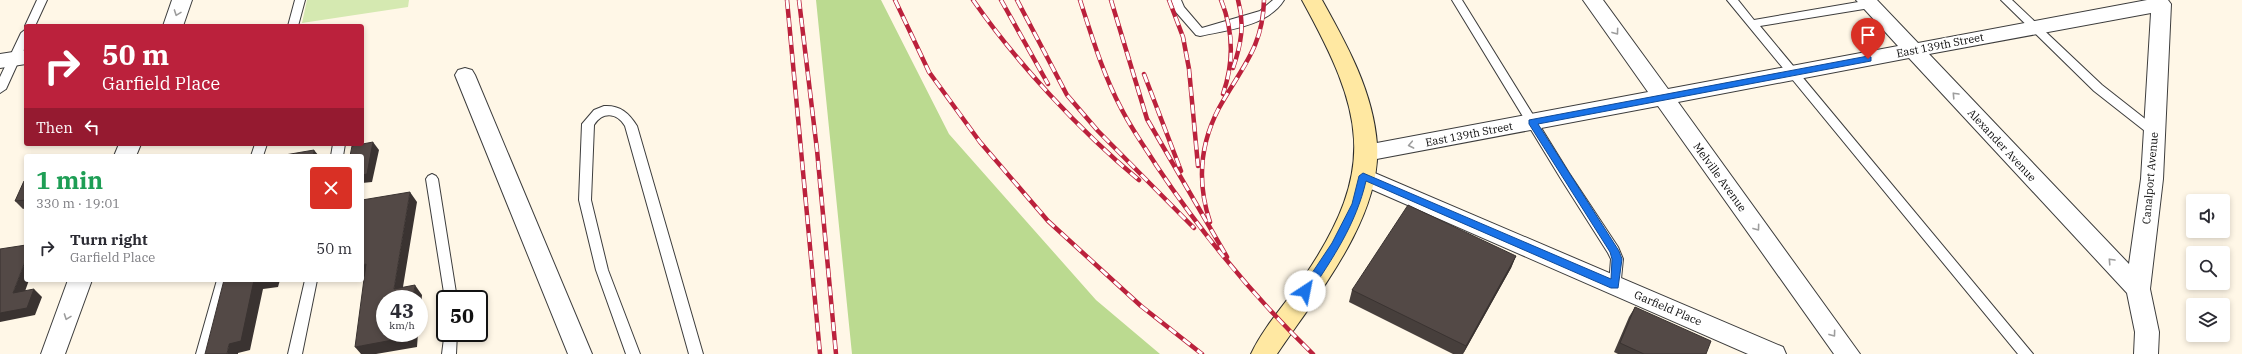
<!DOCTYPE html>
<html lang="en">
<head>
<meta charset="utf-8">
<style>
	body { margin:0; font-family:"IBM Plex Serif",serif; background:#f2f2f3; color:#2b2b33; height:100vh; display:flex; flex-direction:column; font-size:15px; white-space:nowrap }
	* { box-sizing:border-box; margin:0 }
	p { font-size:13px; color:#7c7c81 }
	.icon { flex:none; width:22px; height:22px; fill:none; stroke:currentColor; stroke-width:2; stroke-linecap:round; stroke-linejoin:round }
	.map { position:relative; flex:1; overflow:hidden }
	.panel { position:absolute; left:24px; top:154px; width:340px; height:128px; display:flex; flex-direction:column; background:#fff; border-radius:4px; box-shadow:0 2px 6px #0003 }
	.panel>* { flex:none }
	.top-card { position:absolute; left:24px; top:24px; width:340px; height:122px; border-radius:4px; box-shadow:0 2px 6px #0003; background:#bb213c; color:#fff; overflow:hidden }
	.buttons { position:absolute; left:2186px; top:194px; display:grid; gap:8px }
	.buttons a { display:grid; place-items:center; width:44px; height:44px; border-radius:4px; background:#fff; box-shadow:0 2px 6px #0003; font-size:20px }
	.speed { position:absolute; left:376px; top:290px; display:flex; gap:8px; font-size:20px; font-weight:700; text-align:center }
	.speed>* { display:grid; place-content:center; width:52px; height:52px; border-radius:50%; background:#fff; box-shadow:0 2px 6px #0003; line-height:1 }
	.speed small { font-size:10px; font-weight:400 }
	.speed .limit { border:2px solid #111; border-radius:6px; background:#fff; color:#111 }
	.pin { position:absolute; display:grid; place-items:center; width:34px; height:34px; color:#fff; margin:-41px -17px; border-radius:50% 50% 50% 0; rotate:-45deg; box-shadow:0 0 4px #0007 }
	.pin .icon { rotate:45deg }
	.me { position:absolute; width:44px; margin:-22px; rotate:34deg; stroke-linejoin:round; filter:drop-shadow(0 0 3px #0008) }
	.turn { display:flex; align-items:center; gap:14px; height:84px; padding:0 12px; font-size:18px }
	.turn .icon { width:52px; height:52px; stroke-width:2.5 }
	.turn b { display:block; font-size:28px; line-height:34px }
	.then { display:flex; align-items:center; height:38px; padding:0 12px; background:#0003; gap:8px; font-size:15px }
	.round { display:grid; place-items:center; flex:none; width:42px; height:42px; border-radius:4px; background:#f2f2f3 }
	.head { display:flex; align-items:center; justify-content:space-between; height:68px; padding:0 12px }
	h1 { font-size:24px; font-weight:700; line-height:30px; color:#1e9e55 }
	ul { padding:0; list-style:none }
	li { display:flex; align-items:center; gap:12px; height:52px; padding:0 12px }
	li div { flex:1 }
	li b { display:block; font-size:15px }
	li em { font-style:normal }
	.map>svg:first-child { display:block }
	.green { fill:#d5e9b1 }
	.forest { fill:#bbda90 }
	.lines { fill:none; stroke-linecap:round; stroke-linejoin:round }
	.service-casing { stroke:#3d3d3d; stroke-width:2 }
	.minor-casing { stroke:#3d3d3d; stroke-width:2 }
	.secondary-casing { stroke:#2c2c2c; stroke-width:2 }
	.service { fill:#fff; fill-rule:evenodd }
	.minor { fill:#fff; fill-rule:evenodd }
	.secondary { fill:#ffe8a2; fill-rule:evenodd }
	.rail-casing { stroke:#bb213c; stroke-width:4.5 }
	.rail { stroke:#fff; stroke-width:3; stroke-dasharray:9; stroke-linecap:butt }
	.wall { fill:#473f3c }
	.shaded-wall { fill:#3a3331 }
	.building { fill:#534946; stroke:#3a3331 }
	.oneway { stroke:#9d9d9d }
	.route { fill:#1a73e8; stroke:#114b97 }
	.labels { text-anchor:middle; stroke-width:4; stroke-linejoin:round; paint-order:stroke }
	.street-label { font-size:11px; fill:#0a0a0a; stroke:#fff }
</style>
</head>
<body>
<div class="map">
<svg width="2242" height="354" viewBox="0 0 2242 354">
	<rect width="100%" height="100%" fill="#fff7e7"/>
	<path class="green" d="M307,0H409L408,7L302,23Z"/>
	<path class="forest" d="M816,0H881L949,134L1096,300L1160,354H852Z"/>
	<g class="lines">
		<defs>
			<path id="service" d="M37,0H47L35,26H26V28L25,26Z
				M295,0H305L298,26H288Z
				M1171,0H1181L1184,7L1202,28L1260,11L1273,0H1284C1268,26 1227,30 1200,36L1196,35L1175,11Z
				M1452,0H1462L1569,173L1618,247L1623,259L1620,289L1615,290L1610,289L1609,285L1611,259L1608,253L1561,179Z
				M1727,0H1738L1754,20L1870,0L1874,1L1875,4L1874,7L1870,8L1760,26L2033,354H2018Z
				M2001,0H2012L2102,85L2158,129L2160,132L2158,135H2150L2094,91Z
				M26,29V45L6,89L0,93V77L21,33Z
				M604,106C620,105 629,113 637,126L703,354H689L625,126C617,113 603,111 594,125L591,200L608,270L640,354H626L596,270L579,200L582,124L594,110Z
				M255,144H267L263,156H251Z
				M333,144H345L343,156H331Z
				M432,174L436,176L438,179L457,299H445L426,179L428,176Z
				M217,280H229L210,354H196Z
				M305,280H317L302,354H288Z
				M445,330V333H457L456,354H442Z"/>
			<path id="minor" d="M172,0H192L183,26H163Z
				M1583,0H1603L1668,89L1898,46L1856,0H1877L1918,43L2147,0H2168L2171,4L2163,179L2150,289L2159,332L2158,354H2134L2135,332L2127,293L1909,58L1678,102L1860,354H1834L1658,106L1366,161L1358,159L1355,153L1358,147L1366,145L1648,92ZM2151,13L2141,179L2129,264L1929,54Z
				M26,50V64L0,68V54Z
				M465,68L472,70L475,75L592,354H568L455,75L458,70Z
				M119,144H141L136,156H114Z
				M1363,168L1783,347L1786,354H1748L1355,182L1352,176L1355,170Z
				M68,280H92L65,354H41Z"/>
			<path id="secondary" d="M1302,0H1322C1347,45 1373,91 1377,144C1382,218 1316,296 1277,354H1251C1264,326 1287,302 1304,277C1379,167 1363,111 1302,0Z"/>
		</defs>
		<use href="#service" class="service-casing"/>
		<use href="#minor" class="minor-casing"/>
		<use href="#secondary" class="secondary-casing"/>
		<use href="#service" class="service"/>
		<use href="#minor" class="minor"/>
		<use href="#secondary" class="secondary"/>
		<defs>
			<path id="rail" d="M787,0L820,354
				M799,0L817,150L836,354
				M895,0L929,72L980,142L1048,221L1141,306L1202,354
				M973,0C1017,63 1080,131 1139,180
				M1001,0L1048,84
				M1017,0L1067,95L1098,131L1194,228
				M1080,0C1092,37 1103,74 1121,108C1131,128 1144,146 1156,165C1202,234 1253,296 1313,354
				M1111,0L1147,119L1227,257
				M1169,0L1183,37L1189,69L1198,166
				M1221,0C1234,32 1234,62 1223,94
				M1233,68C1241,45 1245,24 1238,0
				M1144,74L1181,171
				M1210,222C1197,183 1200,144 1219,108C1241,68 1263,48 1264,0"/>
		</defs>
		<use href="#rail" class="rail-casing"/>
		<use href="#rail" class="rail"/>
	</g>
	<path class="wall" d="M26,181V208L23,209L15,201Z
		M1516,256L1511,268L1463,354H1453L1349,302L1352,290Z
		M1635,307L1706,354H1618L1614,352L1629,317Z"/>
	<path class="shaded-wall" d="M373,142L379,150L372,182L362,183V175Z
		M314,150L319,156H313Z
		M410,192L417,202L401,299L394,289Z
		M1516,256L1511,268L1463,354L1466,346Z
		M26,259V280H29L22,300L13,293Z
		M366,264L374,274L362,277V265Z
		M254,280H280L278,287L263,289L250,350L238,353V354H227L229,344Z
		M415,285L422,295L419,328V299H413Z
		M34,289L42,297L35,315L0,322V313Z
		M410,333H418L417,347L376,354H361L355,347Z"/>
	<path class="building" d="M373,142L367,174L362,175V156H350L352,146Z
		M314,150L313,156H279Z
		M24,181H26V200L15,201Z
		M410,192L394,289L415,285L413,299H385V333H410L409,337L355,347L366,264L362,265V200Z
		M1408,205L1516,256L1466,346L1352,290Z
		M26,245V259L13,293L34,289L27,308L0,313V249Z
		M224,280H254L241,341L229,344L227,354H205Z
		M1635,307L1711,341L1706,354H1644L1620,343Z"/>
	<defs><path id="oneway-chevron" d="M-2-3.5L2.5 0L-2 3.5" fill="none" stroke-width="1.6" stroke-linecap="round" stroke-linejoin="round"/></defs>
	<g class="oneway">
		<use href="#oneway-chevron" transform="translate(177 13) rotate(110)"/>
		<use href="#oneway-chevron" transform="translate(1616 32) rotate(54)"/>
		<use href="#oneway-chevron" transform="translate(1955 95) rotate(-133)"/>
		<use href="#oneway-chevron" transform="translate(1411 145) rotate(169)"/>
		<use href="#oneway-chevron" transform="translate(1757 228) rotate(54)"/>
		<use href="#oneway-chevron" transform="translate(2111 261) rotate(-133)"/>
		<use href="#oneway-chevron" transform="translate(67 317) rotate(110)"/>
		<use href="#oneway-chevron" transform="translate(1833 334) rotate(54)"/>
	</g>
	<path class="route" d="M1868,56L1871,57V61L1538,124L1619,251L1622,259L1618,288H1611L1366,181C1356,224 1333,258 1309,294L1305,295L1300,291L1332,243L1352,204L1359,176L1363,173L1611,279L1612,259L1610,252L1529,124V120Z"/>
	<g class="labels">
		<g class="street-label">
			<text transform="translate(1940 45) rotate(-11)" y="4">East 139th Street</text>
			<text transform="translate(1469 134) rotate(-11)" y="4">East 139th Street</text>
			<text transform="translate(2002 145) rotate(47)" y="4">Alexander Avenue</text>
			<text transform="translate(1720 177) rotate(54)" y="4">Melville Avenue</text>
			<text transform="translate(2150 178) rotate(-85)" y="4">Canalport Avenue</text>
			<text transform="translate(1668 308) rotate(23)" y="4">Garfield Place</text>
		</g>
	</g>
</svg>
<div class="buttons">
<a><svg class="icon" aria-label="sound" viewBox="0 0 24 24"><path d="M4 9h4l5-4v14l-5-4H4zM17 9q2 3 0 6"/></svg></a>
<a><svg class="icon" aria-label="search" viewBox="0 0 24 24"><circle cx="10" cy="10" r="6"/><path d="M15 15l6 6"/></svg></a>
<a><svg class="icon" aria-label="layers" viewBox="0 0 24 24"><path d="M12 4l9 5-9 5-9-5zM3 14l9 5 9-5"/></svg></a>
</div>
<div class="speed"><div>43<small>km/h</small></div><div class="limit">50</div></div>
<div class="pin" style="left:1868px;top:59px;background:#d93025"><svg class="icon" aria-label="arrive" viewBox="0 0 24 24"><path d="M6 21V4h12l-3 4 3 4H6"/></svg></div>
<svg class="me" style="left:1305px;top:291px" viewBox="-20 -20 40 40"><circle r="19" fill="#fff"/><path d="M0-13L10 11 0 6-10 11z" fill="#1a73e8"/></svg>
<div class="top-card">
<div class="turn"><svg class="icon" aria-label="right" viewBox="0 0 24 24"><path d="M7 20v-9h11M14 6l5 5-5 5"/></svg><div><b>50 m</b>Garfield Place</div></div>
<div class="then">Then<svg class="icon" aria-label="left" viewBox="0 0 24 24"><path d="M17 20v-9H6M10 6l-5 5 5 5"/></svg></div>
</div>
<section class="panel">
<div class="head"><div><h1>1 min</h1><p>330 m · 19:01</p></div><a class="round" style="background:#d93025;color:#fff"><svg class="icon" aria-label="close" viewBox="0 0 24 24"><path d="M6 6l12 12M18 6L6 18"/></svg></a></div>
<ul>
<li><svg class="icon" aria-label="right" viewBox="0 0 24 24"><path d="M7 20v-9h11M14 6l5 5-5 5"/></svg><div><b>Turn right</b><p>Garfield Place</p></div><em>50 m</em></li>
</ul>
</section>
</div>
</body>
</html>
